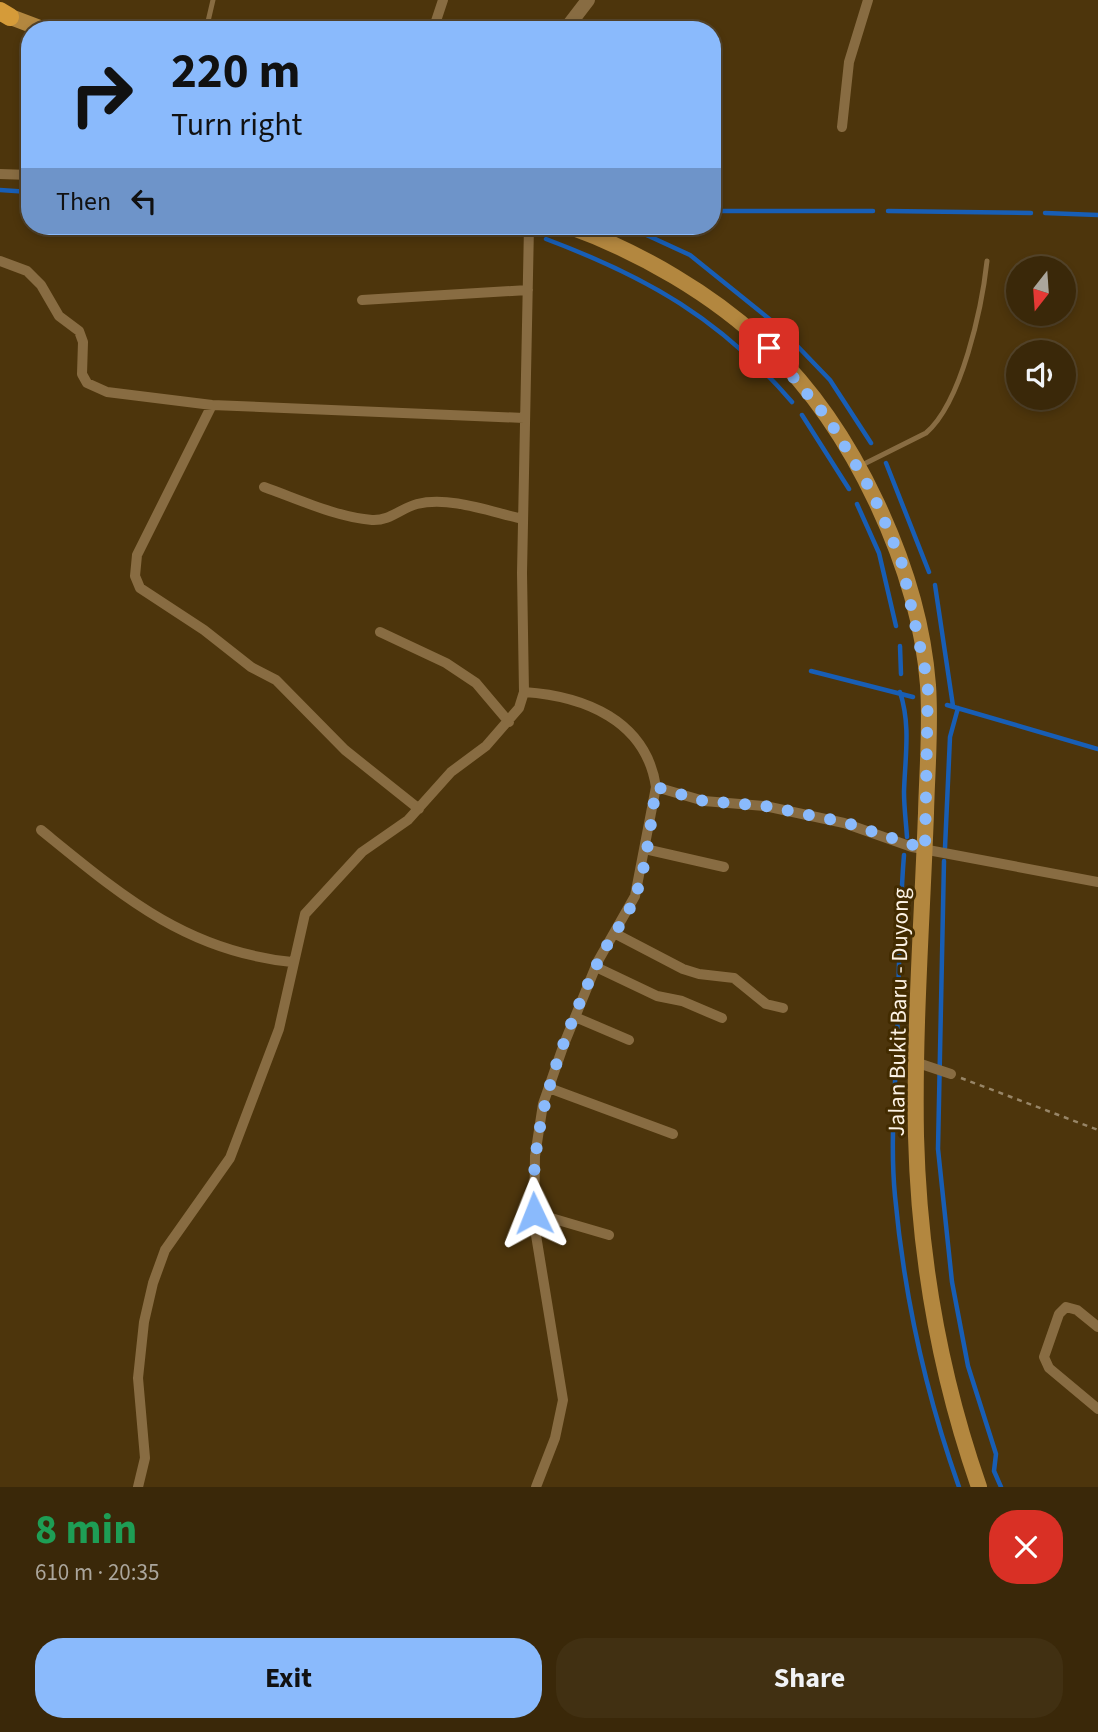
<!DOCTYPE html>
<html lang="en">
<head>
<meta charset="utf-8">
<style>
	body { margin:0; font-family:"Source Sans 3",sans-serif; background:#413012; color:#f1f3f6; height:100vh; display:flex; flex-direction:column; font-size:26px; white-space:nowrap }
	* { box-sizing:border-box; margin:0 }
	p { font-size:23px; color:#aba69c }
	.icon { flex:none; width:38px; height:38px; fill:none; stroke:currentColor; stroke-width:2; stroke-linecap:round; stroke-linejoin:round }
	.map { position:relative; height:1487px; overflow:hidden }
	.side { display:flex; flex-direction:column; background:#3a2809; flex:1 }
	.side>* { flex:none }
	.hud { position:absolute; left:21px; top:21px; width:700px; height:214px; border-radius:28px; box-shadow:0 4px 10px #0003,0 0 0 2px #54442a; background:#8abafc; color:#111; overflow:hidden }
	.needle { width:46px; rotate:197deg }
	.fabs { position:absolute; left:1006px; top:256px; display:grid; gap:14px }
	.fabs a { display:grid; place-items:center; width:70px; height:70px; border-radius:50%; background:#3a2809; box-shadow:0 4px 10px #0003,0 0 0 2px #54442a; font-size:35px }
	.pin { position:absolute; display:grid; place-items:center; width:60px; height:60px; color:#fff; margin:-30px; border-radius:14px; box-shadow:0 4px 10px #0006 }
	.me { position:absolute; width:77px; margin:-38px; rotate:358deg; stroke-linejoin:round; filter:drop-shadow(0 0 5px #0008) }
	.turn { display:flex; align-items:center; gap:24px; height:147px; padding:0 35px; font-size:32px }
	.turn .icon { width:91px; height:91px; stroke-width:2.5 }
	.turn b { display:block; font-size:49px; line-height:60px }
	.then { display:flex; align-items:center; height:66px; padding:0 35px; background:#0003; gap:14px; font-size:26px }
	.round { display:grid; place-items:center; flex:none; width:74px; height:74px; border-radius:28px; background:#413012 }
	.overview { display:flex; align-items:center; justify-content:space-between; height:119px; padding:0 35px }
	h1 { font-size:42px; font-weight:700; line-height:52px; color:#1e9e55 }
	.cta { display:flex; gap:14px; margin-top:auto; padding:14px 35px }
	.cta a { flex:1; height:80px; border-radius:28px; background:#8abafc; color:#111; font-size:28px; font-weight:700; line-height:80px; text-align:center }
	.cta a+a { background:#413012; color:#f1f3f6 }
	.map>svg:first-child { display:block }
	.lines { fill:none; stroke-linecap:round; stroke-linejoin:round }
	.stream { stroke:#185eb5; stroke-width:4.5 }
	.path { stroke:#978567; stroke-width:2.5; stroke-dasharray:5 5; stroke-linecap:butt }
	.service { stroke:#886c42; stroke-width:5 }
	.minor { stroke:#886c42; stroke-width:10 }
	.tertiary { stroke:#886c42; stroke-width:14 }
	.secondary { stroke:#b3873f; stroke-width:16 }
	.primary { stroke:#d59b39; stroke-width:18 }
	.route { stroke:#8abafc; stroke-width:12; stroke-dasharray:0 21.6 }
	.labels { text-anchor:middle; stroke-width:6; stroke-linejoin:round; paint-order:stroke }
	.street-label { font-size:23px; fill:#fdf3e5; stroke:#422b00 }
</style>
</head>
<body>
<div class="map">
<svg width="1098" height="1487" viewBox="0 0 1098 1487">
	<rect width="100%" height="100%" fill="#4d350c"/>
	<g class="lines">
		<path class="stream" d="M0,190L30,192
			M712,211H873
			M888,211L1031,213
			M1045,213L1098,215
			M627,226L690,255L778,326L830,380L871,443
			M546,239C647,277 721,319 792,402
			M802,415L849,489
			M886,463L929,572
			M857,504L879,553L896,626
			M935,585L953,706
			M900,646L901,674
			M811,671L913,697
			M900,692C911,726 905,757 904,792C904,807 906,822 907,837
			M947,705L1098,749
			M945,848L950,737L958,708
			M904,855C899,917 899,979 897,1041C895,1093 890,1144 895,1196C904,1294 926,1394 959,1487
			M944,861L938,1149L952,1282L968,1366L996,1454L994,1471L1001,1487"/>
		<path class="path" d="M961,1078L1098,1130"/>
		<path class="service" d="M206,30L213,0
			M860,466L926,433C962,402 982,307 987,261"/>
		<path class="minor" d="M433,30L443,0
			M842,127L849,62L868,0
			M0,174L30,175
			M0,261L27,271L41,285L59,316L79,331L83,342L82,374L87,383L107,392L212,405L524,418
			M362,300L528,290
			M212,405L137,555L135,576L140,588L204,630L251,667L276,680L345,750L419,809
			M264,487C298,499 336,517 372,520C390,521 401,508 417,504C450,496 491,512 523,519
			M380,632L446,663L476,683L509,722
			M524,692C584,696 646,720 656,787L635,896L598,961L564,1044L543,1104L535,1156L534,1223L563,1400L555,1438L536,1487
			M656,787L704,801L765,806L844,823L912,847L1098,882
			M41,830C121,895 185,951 292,962
			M645,849L724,867
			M614,933L683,969L699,974L734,978L766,1004L783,1008
			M596,967L657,996L682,1001L722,1018
			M575,1017L629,1040
			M918,1063L951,1074
			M549,1088L673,1134
			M534,1213L609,1235
			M1098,1327L1077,1310L1066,1307L1059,1314L1044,1357L1049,1368L1098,1409
			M138,1487L145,1458L138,1378L144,1322L153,1283L165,1250L230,1158L279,1029L305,914L362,852L408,820L451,772L486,746L519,708L524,692L522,573L529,226"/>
		<path class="tertiary" d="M565,30L588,0"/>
		<path class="secondary" d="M0,13L45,30
			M568,226C638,251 715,295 769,348C853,428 919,568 928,685C931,727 927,771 926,813C922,921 914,1028 916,1136C919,1254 940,1375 979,1487"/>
		<path class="primary" d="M0,11L10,17"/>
	</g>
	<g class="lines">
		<path class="route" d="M534,1213C529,1125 561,1041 598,962C608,940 626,920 635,897C647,866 651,820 656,787L704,801L765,806L844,822L925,849L928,683L901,560L872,492L829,420L769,348"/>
	</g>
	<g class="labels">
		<g class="street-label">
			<text transform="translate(898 1012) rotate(-89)" y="8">Jalan Bukit Baru - Duyong</text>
		</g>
	</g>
</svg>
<div class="fabs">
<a><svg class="needle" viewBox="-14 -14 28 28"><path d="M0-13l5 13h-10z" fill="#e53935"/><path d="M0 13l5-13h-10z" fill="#aba69c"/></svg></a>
<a><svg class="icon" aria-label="sound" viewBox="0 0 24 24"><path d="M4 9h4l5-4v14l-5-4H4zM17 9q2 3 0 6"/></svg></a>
</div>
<div class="pin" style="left:769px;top:348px;background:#d93025"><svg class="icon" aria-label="arrive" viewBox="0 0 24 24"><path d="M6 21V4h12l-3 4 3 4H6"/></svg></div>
<svg class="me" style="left:534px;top:1213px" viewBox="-20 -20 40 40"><path d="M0-17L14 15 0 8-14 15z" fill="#8abafc" stroke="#fff" stroke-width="4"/></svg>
<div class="hud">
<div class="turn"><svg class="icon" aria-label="right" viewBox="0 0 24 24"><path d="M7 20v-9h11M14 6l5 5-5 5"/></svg><div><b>220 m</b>Turn right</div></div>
<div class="then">Then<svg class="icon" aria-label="left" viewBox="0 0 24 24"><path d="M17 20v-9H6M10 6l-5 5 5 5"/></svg></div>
</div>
</div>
<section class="side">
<div class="overview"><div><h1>8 min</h1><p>610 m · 20:35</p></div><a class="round" style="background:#d93025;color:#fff"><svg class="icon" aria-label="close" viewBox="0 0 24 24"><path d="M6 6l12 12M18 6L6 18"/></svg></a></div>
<div class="cta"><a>Exit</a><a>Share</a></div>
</section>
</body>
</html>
